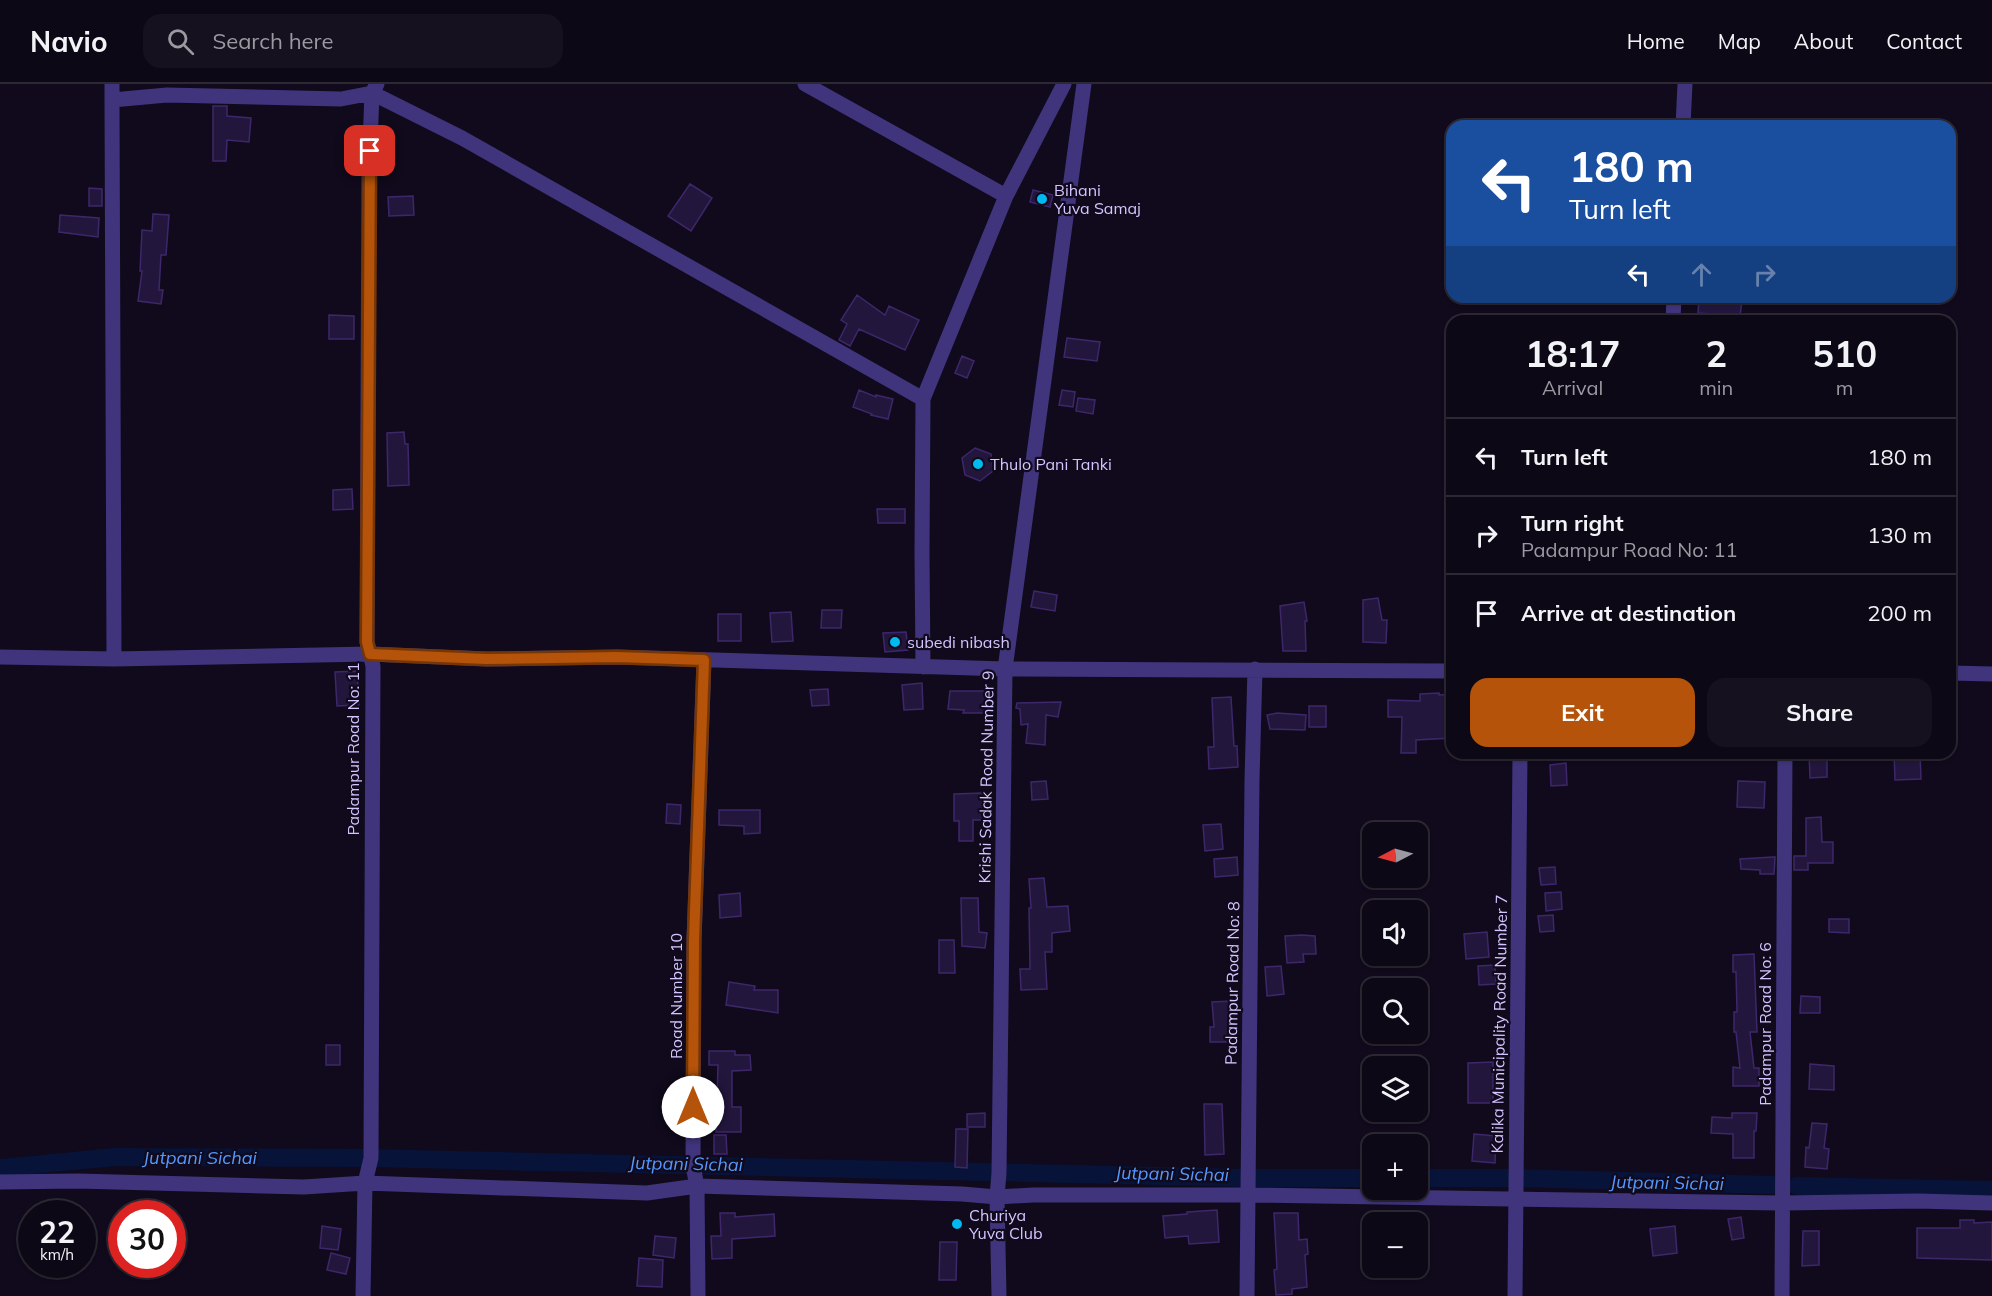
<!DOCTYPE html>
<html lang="en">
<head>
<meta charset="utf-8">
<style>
	body { margin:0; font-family:Mulish,sans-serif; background:#15111e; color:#f1f3f6; height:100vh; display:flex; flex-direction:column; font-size:22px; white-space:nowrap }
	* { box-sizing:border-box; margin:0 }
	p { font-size:20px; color:#9a9aa0 }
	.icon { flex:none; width:33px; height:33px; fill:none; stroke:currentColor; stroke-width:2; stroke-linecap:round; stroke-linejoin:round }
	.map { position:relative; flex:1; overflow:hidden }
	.drawer { position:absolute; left:1446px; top:231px; width:510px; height:444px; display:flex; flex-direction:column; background:#0c0815; border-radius:18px; box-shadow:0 2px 4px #0004,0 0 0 2px #2c2934 }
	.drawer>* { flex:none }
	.banner { position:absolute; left:1446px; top:36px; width:510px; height:183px; border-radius:18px; box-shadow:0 2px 4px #0004,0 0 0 2px #2c2934; background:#1a4fa0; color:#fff; overflow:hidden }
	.needle { width:39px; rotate:264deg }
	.fabs { position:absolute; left:1362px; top:738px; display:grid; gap:12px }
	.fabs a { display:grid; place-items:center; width:66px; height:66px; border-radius:12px; background:#0c0815; box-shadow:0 2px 4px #0004,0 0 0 2px #2c2934; font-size:30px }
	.speed { position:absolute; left:18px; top:1116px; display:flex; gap:12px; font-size:30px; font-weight:700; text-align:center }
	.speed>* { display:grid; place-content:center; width:78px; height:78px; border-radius:50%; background:#0c0815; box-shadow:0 2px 4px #0004,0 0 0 2px #2c2934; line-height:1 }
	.speed small { font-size:15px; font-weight:400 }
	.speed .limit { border:9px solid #d22; background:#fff; color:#111 }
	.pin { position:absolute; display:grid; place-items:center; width:51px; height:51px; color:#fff; margin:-26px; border-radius:12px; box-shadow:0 3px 9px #0006 }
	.me { position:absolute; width:66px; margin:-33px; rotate:0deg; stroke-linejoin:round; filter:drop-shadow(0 0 4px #0008) }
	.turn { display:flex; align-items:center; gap:21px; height:126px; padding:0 24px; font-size:27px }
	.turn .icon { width:78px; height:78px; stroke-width:2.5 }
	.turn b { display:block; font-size:42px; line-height:51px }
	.lanes { display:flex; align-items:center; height:57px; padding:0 24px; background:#0003; justify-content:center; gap:30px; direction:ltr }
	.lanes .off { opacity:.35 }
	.eta { display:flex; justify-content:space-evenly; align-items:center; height:102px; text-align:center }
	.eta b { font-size:36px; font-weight:700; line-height:42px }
	.action { display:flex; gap:12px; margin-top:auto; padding:12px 24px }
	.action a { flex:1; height:69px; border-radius:18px; background:#b45309; color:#fff; font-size:24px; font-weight:700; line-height:69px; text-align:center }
	.action a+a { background:#15111e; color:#f1f3f6 }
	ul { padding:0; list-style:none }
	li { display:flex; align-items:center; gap:18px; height:78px; padding:0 24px; border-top:2px solid #2c2934 }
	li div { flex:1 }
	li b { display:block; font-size:22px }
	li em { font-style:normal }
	header { display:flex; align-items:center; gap:36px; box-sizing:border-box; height:84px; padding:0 30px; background:#0c0815; border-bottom:2px solid #2c2934 }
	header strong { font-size:28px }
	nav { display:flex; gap:33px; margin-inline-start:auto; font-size:21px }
	.search { width:420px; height:54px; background:#15111e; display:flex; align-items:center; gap:15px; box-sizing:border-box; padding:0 21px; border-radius:18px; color:#9a9aa0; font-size:22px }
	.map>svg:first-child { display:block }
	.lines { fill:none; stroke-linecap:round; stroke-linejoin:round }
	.canal { stroke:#071338; stroke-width:18 }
	.building { fill:#23163d; stroke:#3d276a; stroke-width:1.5 }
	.minor { stroke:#40347c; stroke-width:15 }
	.tertiary { stroke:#40347c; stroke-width:15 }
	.route-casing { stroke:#753606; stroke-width:15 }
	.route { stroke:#b45309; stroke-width:10 }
	.poi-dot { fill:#00b9f0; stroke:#100a1c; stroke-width:2 }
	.labels { text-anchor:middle; stroke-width:4.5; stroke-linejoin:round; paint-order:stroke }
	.poi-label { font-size:16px; fill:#d3c5ff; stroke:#100a1c; text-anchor:start }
	.street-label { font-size:16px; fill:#d3c5ff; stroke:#100a1c }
	.water-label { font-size:18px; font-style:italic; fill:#5399ff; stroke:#100a1c }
</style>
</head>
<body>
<header>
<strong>Navio</strong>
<div class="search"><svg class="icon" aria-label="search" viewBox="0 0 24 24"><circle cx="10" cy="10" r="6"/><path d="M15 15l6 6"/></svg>Search here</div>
<nav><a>Home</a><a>Map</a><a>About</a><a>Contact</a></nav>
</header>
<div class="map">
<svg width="1992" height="1212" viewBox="0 0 1992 1212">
	<rect width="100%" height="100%" fill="#100a1c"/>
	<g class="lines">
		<path class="canal" d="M0,1084L115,1073L371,1074L1247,1094H1372
			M1418,1094H1517L1773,1101
			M1797,1102L1992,1106"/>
	</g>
	<path class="building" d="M213,22H227V32L251,34L249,58L227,56L226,77H213Z
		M690,100L712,114L691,147L668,132Z
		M89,104L102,105V122H89Z
		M1033,106L1053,111L1050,123L1030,118Z
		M413,112L414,131L389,132L388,113Z
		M153,130L169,131L166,171H161L159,206H163L161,220L138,217L142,187H140L142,146L152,147Z
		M60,131L99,134L98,153L59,148Z
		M857,211L885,231L889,222L919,236L905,266L859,245L850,262L839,256L847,240L841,236Z
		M1699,214L1742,217L1740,232L1698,229Z
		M329,231L354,232V255H329Z
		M1067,254L1100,258L1097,277L1064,273Z
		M962,272L974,277L967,294L955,289Z
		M859,306L876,313V311L893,315L888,335L871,331L872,330L853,323Z
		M1062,306L1075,308L1073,323L1059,321Z
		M1078,314L1095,316L1093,330L1076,327Z
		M404,348L405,360H408L409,401L388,402L387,349Z
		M975,364L991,370L993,387L980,397L965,391L962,374Z
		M352,405L353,425L333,426V406Z
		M877,425H905V439H878Z
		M1034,507L1057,511L1055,527L1031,523Z
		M1378,514L1382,536H1387L1386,559L1363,558V516Z
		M1304,518L1307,537H1305L1306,567H1283L1280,522Z
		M822,526H842L841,544H821Z
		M791,528L793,557L772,558L770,529Z
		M718,530H741V557H718Z
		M906,548L908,566L885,568L883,549Z
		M357,587L359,621L337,622L335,588Z
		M922,599L923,625L904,626L902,601Z
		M828,605L829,621L812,622L810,606Z
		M950,607H986V629H963L964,626L948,625Z
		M1439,609V611L1452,610V654L1416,656V669H1401L1402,633H1388V616L1420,617V610Z
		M1231,613L1234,662H1237L1238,683L1209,685L1208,663H1214L1212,614Z
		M1061,618L1058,633L1046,631L1045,661L1026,659L1028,640L1021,641L1020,625L1016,624L1017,619Z
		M1309,622H1326V643H1309Z
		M1277,629L1306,631L1305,646L1270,645L1267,631Z
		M1809,669H1827V693L1810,694Z
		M1894,669H1920L1921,695L1895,696Z
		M1566,679L1567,701L1551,702L1550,681Z
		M1046,697L1048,715L1032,716L1031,698Z
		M1738,697L1765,698L1764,724L1737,723Z
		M982,709L983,736H973V757H959V737H954V710Z
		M667,720L681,721L680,740L666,739Z
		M719,726H760V749L744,750V742L719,741Z
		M1821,733L1822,758H1833V779H1808V786H1794V772H1806V734Z
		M1221,740L1223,765L1205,767L1203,741Z
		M1237,773L1238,791L1215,793L1214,775Z
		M1773,773H1775L1774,790H1760V786L1741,785L1740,775Z
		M1555,783L1556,800L1541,801L1539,784Z
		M1044,794L1047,823L1068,822L1070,847L1052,849V868H1045L1047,905L1021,906L1020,885H1030L1029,824H1031L1029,795Z
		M1561,808L1562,825L1546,827L1545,809Z
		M740,809L741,832L720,834L719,811Z
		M961,814H978L979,848L987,849L985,864L962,862Z
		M1553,831L1554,847L1540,848L1538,832Z
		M1829,835H1849V849L1829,848Z
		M1487,848L1489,873L1466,875L1464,850Z
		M1302,851L1315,852L1316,870H1303L1304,878L1287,879L1285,852Z
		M939,856H954L955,889H939Z
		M1754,870L1757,948H1750L1754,984H1759V1002H1733V983L1740,984L1736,948H1734V928H1737L1736,888H1733V871Z
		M1495,881L1496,900L1479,901L1478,882Z
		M1281,882L1284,910L1267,912L1265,883Z
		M729,898L755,902L754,906H778V929L726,921Z
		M1801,912L1820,913V929H1800Z
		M1231,917L1232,938H1230V958H1210V943H1214L1212,918Z
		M326,961H340V981H326Z
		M709,967H735V971H750L751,986L732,987V1023H741V1048H716L718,981H709Z
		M1493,978V1019H1468V979Z
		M1810,980L1834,982V1006L1809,1005Z
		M1204,1020H1222L1224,1070L1205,1071Z
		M985,1029V1043H967V1030Z
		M1732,1029H1757L1756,1047H1754V1074H1733V1050L1711,1049L1712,1033L1732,1034Z
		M1812,1039L1827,1040L1824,1064L1829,1065L1827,1085L1805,1083L1806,1063L1809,1064Z
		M956,1045H968L967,1084L955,1083Z
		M1474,1050L1496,1052L1495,1079L1472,1077Z
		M714,1051H726L727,1070H714Z
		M1217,1126L1219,1158L1189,1160L1188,1152L1165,1154L1163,1132L1187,1130V1128Z
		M720,1129H735V1133L774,1130L775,1152L732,1155V1174L712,1175L711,1152H721Z
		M1274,1129H1298L1299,1156L1307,1155L1308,1170L1305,1171L1307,1203L1292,1205V1210L1276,1211L1274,1186L1277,1185Z
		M1741,1133L1744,1154L1732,1156L1728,1135Z
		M1960,1136H1974V1139L1992,1138V1176L1917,1174V1144H1960Z
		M322,1142L341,1145L338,1166L320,1164Z
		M1675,1142L1677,1169L1653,1172L1650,1145Z
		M1803,1147H1819V1181L1802,1182Z
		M655,1152L676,1154L674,1174L653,1171Z
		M940,1158H957L956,1196H939Z
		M331,1169L350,1174L346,1190L327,1186Z
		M639,1174L663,1176L662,1203L637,1202Z"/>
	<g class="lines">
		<path class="minor" d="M112,0V16L167,11L341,15L372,9L462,54L923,315
			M805,0L1006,112
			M112,16L114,575
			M1683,42L1685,0
			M1673,237L1674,213
			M0,573L114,575L370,570L487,575L617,573L1005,585L1452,587
			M923,583L922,469L923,315L1006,112L1064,0
			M1950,589L1992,590
			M0,1098L78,1097L304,1103L365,1099L647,1109L697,1102L962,1110L997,1113L1033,1111H1247L1783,1119L1918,1117L1992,1119
			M363,1212L365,1099L371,1074L373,582L367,558L369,86L372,9L377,0
			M698,1212L697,1102L693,1082L694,856L704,576
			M1247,1212L1252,696L1255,585
			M1515,1212L1520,669
			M1782,1212L1785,669"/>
		<path class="tertiary" d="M999,1212L997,1113L999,1089L1005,585L1084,0"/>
	</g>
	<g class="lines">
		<defs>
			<path id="route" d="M370,67L367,558L370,570L486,575L617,573L704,576L694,856L693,1023"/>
		</defs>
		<use href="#route" class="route-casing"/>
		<use href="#route" class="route"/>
	</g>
	<g class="poi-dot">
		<circle cx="1042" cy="115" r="6"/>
		<circle cx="978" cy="380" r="6"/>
		<circle cx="895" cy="558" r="6"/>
		<circle cx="957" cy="1140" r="6"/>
	</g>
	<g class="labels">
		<g class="poi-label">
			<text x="1054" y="112">Bihani<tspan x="1054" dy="18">Yuva Samaj</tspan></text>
			<text x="990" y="386">Thulo Pani Tanki</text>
			<text x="907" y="564">subedi nibash</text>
			<text x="969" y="1137">Churiya<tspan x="969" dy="18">Yuva Club</tspan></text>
		</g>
		<g class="street-label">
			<text transform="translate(353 665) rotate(-90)" y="6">Padampur Road No: 11</text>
			<text transform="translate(986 693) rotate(-89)" y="6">Krishi Sadak Road Number 9</text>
			<text transform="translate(1232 899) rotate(-89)" y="6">Padampur Road No: 8</text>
			<text transform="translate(676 912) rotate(-90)" y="6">Road Number 10</text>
			<text transform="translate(1499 940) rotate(-89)" y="6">Kalika Municipality Road Number 7</text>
			<text transform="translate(1765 940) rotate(-90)" y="6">Padampur Road No: 6</text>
		</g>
		<g class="water-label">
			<text x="200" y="1080">Jutpani Sichai</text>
			<text transform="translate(686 1080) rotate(1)" y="6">Jutpani Sichai</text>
			<text transform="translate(1172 1090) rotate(1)" y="6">Jutpani Sichai</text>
			<text transform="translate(1667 1099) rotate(1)" y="6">Jutpani Sichai</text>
		</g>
	</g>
</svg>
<div class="fabs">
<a><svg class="needle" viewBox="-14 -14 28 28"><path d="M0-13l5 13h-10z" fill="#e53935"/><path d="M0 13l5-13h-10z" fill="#9a9aa0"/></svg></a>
<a><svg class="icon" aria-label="sound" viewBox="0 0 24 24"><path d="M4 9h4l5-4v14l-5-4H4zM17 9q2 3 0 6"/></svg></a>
<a><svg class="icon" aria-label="search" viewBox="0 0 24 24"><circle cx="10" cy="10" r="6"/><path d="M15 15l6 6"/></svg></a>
<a><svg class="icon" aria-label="layers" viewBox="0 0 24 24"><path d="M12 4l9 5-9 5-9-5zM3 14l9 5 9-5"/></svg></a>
<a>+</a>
<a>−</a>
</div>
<div class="speed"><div>22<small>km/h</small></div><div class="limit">30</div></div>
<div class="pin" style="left:370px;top:67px;background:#d93025"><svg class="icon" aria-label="arrive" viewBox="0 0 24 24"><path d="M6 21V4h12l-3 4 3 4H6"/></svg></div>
<svg class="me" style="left:693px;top:1023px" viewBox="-20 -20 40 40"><circle r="19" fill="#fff"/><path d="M0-13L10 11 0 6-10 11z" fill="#b45309"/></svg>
<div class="banner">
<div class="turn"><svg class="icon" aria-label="left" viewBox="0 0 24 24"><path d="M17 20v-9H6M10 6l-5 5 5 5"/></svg><div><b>180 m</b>Turn left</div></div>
<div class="lanes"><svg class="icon" aria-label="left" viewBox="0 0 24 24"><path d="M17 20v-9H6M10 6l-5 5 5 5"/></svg><svg class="icon off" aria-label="ahead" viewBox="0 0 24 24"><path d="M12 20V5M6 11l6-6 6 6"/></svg><svg class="icon off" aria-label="right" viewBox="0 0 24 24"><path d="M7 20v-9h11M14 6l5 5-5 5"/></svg></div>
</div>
<section class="drawer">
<div class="eta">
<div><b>18:17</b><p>Arrival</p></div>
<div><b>2</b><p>min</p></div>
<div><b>510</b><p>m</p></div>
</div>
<ul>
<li><svg class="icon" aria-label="left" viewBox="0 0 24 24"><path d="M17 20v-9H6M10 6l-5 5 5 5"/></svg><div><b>Turn left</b></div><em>180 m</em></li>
<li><svg class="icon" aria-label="right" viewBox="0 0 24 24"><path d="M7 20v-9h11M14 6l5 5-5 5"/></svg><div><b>Turn right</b><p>Padampur Road No: 11</p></div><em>130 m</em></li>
<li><svg class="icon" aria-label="arrive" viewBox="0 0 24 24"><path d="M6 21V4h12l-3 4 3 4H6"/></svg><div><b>Arrive at destination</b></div><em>200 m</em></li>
</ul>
<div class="action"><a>Exit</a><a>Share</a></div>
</section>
</div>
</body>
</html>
